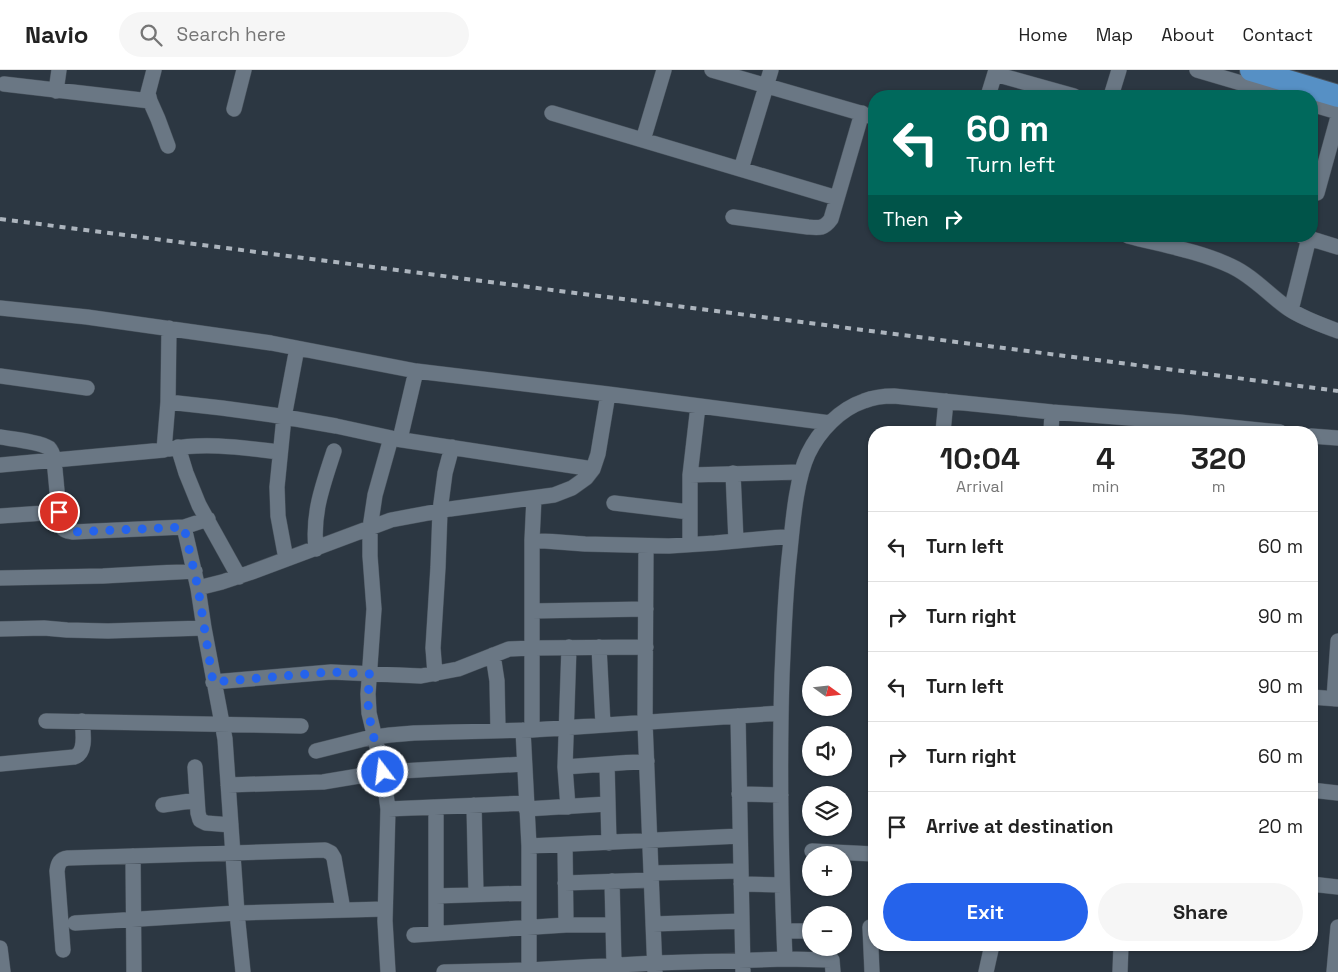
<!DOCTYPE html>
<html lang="en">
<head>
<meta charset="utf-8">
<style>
	body { margin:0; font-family:"Space Grotesk",sans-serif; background:#f6f6f6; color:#222; height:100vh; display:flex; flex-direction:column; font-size:19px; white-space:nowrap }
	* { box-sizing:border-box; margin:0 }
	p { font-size:16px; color:#767676 }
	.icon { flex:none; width:28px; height:28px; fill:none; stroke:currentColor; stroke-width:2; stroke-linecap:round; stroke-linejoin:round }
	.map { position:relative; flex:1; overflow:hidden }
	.details { position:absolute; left:868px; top:356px; width:450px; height:525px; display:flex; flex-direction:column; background:#fff; border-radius:20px; box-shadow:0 1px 4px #0004 }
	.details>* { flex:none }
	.guide { position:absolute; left:868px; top:20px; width:450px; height:152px; border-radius:20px; box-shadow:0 1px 4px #0004; background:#00695c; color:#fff; overflow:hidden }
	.needle { width:32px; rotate:105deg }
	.buttons { position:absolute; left:802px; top:596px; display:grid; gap:10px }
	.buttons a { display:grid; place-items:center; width:50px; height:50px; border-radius:50%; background:#fff; box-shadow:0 1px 4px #0004; font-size:25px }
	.pin { position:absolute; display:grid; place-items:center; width:42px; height:42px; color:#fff; margin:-21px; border:2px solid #fff; border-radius:50%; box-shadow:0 1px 5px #0007 }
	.me { position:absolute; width:55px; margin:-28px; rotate:345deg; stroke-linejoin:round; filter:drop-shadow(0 0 4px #0008) }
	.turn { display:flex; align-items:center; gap:18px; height:105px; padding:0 15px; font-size:22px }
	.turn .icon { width:65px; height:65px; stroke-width:2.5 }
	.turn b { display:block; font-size:35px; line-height:42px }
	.then { display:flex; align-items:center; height:48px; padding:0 15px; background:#0003; gap:10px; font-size:19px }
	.eta { display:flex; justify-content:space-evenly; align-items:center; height:85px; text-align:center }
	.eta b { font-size:30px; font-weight:800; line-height:35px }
	.button { display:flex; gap:10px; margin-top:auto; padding:10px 15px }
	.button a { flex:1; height:58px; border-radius:30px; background:#2563eb; color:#fff; font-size:20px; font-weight:800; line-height:58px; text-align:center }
	.button a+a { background:#f6f6f6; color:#222 }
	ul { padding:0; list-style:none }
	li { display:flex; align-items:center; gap:15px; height:70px; padding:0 15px; border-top:1px solid #e0e0e0 }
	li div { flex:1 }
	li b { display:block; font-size:19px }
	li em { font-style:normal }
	header { display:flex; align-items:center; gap:30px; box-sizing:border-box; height:70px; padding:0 25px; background:#fff; border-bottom:1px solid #e0e0e0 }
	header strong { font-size:24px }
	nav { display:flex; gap:28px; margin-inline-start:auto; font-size:18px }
	.search { width:350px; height:45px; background:#f6f6f6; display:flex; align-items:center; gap:12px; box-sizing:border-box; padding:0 18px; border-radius:28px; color:#767676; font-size:19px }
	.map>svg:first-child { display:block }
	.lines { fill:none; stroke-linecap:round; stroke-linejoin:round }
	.minor-casing { stroke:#49535d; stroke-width:16 }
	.highway-casing { stroke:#49535d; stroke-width:24 }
	.minor { stroke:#6a7784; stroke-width:15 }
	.highway { stroke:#5690c5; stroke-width:22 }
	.rail { stroke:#acb4bd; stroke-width:4; stroke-dasharray:6 6; stroke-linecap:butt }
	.route { stroke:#2563eb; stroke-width:9; stroke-dasharray:0 16.2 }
</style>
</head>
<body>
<header>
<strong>Navio</strong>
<div class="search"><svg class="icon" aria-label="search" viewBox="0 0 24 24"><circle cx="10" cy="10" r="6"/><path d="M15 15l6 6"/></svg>Search here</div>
<nav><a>Home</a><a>Map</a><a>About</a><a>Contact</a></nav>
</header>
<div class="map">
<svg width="1338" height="902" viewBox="0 0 1338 902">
	<rect width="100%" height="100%" fill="#2c3742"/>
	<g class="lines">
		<defs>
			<path id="minor" d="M154,0L148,23L150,31L158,49L168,76
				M712,0L874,47
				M1197,0L1285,26
				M995,4L1074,26
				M4,14L150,31
				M56,21L59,0
				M988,26L996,0
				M1111,26L1119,0
				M1311,34L1338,42
				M234,39L244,0
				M552,43L837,128
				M643,70L664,0
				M741,99L771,0
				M1317,123L1338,47
				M733,147L808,157C819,158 824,159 831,149L862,43
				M1128,166C1162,175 1199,181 1231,196C1253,206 1270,226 1289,239C1304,249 1322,255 1338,261
				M1302,166L1338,177
				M0,238L87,247L271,273L416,301L608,324L830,353
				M1291,240L1309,168
				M0,306L87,318
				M168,332L222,338L273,345L336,356L396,369L593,399
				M943,362L946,331
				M1051,362L1052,342
				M1311,366L1338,368
				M0,367C11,369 41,372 49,378C52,381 53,385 54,389L60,453C62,460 66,461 73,462L184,457L208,449
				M400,369L416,301
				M178,377L186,403L199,435L239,507
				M170,379C206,372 244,378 280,382
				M0,395L164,380L168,332L169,258
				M733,403L736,471
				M690,405L801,402
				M614,433L689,442
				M0,446L59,442
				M184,457L198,518L204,558L225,669L237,843L243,902
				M532,470L585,474L669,476L715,473L791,466
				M690,474V405L698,336
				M646,476L645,652L655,902
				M316,479C312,443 323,415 334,381
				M286,489L278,446L277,417L284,347L297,278
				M0,508L103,506L195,501
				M198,518L222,512L249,503L391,450L450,439L554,425L572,418L586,408L593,399L598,384L608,324
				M532,541L646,539
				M0,559L44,558L67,560L108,561L204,558
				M599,577L603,655
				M493,585L497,611L498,660
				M435,604L433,578L438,497L440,441L445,403L452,377
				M213,612L331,602L421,606L458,599L509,579L533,578L646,577
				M1311,627L1338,629
				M1334,629L1338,571
				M738,646L743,902
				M46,651L301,656
				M523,660L529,776V900L655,893L785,889
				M532,660V470L534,428
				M316,681L368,668L390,665L414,663L532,660L781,643
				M0,694L74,687C87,683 83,662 82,651
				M607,694L609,773
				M195,697L198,743L200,750L206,753L231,755
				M565,697L647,691
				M228,715L323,712L383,702L524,694
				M1311,720L1338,723
				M739,724L781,725
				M163,735L197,730
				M474,735L476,825
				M436,737V863
				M568,737L565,697L569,577
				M388,739L526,733
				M526,739L607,734
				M565,775L566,855
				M529,776L740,766
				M812,781L874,784
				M133,786L134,902
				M651,803L741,801
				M612,811L614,895
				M565,813L651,810
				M741,814L782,815
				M1311,814L1338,817
				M436,826L529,823
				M75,853L237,843L385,839
				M653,854L742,851
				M870,857L872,902
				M784,861H811
				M414,865L566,855H613
				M0,878L3,902
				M63,880L57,801C58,793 60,789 68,788L325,780L331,783L334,788L343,840
				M388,902L385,851L388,739L383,702L369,643L368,624L374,539L370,486V458L375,425L391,368
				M444,902L529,900V902
				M833,902L832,890L785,889C781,795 779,700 782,605C784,563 785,522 790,480C793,451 796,410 808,384C819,361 840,339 864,331C874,327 884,326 894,326L1052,342L1180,352L1280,362
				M986,902L992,875
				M1120,902L1121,875
				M1334,902L1338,857"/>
			<path id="highway" d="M1251,0L1338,26"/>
		</defs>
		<use href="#minor" class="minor-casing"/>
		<use href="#highway" class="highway-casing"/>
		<use href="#minor" class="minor"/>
		<use href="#highway" class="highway"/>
		<path class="rail" d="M0,149L1338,321"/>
	</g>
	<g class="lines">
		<path class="route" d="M59,442C60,454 59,460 73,462L184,457L198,518L213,612L331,602L370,604C369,617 367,630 369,644C372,663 378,683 383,702"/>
	</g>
</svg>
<div class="buttons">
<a><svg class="needle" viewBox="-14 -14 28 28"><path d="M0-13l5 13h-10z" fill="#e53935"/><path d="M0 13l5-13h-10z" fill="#767676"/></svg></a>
<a><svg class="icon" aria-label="sound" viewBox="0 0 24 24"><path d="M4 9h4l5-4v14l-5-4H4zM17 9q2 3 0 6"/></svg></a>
<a><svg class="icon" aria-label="layers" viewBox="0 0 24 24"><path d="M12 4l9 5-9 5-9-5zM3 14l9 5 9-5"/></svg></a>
<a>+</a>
<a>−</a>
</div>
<div class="pin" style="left:59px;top:442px;background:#d93025"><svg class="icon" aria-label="arrive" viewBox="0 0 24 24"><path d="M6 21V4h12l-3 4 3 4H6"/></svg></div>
<svg class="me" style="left:383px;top:702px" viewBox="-20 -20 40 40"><circle r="17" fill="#2563eb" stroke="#fff" stroke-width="3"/><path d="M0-11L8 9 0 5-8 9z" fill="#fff"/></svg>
<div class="guide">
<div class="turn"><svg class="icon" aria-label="left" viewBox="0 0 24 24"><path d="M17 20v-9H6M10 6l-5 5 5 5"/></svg><div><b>60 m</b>Turn left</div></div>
<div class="then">Then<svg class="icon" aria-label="right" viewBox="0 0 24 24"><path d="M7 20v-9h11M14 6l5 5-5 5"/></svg></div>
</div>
<section class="details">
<div class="eta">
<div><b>10:04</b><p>Arrival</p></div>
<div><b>4</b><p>min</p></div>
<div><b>320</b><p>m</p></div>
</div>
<ul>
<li><svg class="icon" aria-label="left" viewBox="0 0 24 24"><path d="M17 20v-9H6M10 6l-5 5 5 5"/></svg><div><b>Turn left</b></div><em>60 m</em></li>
<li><svg class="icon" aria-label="right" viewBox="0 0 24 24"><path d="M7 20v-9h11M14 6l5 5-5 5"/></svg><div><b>Turn right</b></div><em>90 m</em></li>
<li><svg class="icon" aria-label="left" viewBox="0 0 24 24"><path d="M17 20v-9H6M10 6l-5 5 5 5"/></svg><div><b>Turn left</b></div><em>90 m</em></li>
<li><svg class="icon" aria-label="right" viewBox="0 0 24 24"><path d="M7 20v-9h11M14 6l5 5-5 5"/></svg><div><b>Turn right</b></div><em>60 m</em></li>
<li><svg class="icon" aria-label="arrive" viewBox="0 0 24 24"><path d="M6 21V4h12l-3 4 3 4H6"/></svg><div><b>Arrive at destination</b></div><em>20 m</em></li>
</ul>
<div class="button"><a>Exit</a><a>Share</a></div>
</section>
</div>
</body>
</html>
